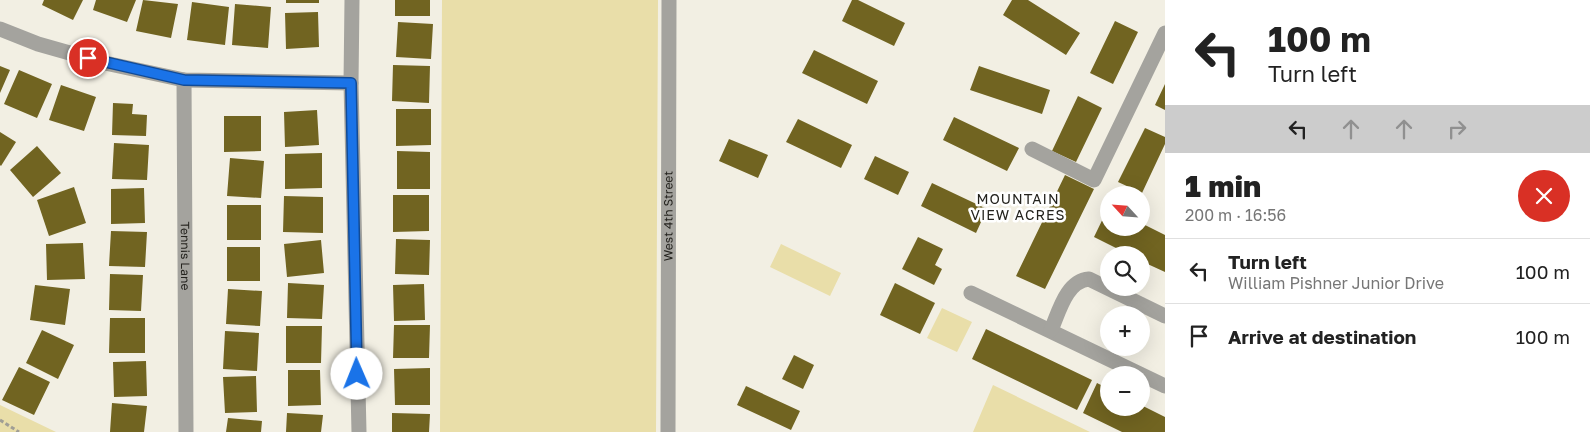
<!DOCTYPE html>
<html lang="en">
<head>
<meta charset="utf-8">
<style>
	body { margin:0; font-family:"Golos Text",sans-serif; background:#f2f2f2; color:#222; height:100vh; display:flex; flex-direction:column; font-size:19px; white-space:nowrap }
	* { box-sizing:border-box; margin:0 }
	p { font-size:16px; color:#767676 }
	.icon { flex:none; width:28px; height:28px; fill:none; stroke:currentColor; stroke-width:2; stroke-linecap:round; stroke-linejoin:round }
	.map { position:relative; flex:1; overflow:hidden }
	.drawer { display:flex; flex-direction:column; background:#fff; width:425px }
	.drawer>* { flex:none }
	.hud { background:#fff; color:#222; overflow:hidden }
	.needle { width:32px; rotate:296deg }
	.tools { position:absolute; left:1100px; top:186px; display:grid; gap:10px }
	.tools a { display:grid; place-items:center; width:50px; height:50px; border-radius:50%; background:#fff; box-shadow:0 5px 20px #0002; font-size:25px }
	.pin { position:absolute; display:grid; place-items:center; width:42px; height:42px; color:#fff; margin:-21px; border:2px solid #fff; border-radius:50%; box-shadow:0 1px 5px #0007 }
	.me { position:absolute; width:55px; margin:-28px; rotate:359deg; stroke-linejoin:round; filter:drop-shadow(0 0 4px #0008) }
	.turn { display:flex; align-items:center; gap:18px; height:105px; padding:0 20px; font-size:22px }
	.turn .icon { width:65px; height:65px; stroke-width:2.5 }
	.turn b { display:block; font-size:35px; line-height:42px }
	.lanes { display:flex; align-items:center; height:48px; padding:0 20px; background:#0003; justify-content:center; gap:25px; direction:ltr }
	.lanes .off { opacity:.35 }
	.round { display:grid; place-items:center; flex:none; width:52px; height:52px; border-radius:26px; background:#f2f2f2 }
	.summary { display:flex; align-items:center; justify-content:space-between; height:85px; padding:0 20px }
	h1 { font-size:30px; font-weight:800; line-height:38px }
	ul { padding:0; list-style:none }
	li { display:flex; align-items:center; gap:15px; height:65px; padding:0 20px; border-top:1px solid #e0e0e0 }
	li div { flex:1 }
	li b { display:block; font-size:19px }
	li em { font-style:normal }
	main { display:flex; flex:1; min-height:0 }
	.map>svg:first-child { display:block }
	.green { fill:#e9dea9 }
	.building { fill:#716421 }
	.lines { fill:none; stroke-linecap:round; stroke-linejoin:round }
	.path { stroke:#a09e95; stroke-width:3; stroke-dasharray:4 2.5; stroke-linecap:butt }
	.minor { stroke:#a4a39e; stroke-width:15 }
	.route-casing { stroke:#114b97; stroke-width:12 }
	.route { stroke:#1a73e8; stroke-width:9 }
	.labels { text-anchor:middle; stroke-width:5; stroke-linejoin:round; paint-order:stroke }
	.street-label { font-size:12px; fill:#24231e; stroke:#fff }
	.neighbourhood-label { font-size:14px; letter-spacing:1px; fill:#24231e; stroke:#fff }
</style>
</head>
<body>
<main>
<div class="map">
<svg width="1165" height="432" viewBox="0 0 1165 432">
	<rect width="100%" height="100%" fill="#f2efe3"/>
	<path class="green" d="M442,0H658L656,432H440Z
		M781,244L841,273L830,296L770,267Z
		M942,308L972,322L957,352L927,338Z
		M993,385L1090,432H973Z
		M0,405L56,432H0Z"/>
	<path class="building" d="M44,0H83L73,20L42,5Z
		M96,0H136L127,22L93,10Z
		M143,0L178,4L171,38L136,31Z
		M286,0H319V3H286Z
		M395,0H430V16H395Z
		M852,0H858L905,23L894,46L842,21Z
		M1012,0H1028L1080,33L1066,55L1003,15Z
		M192,2L229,7L225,45L187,40Z
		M235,4L271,7L268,48L232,45Z
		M318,12L319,47L286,49L285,13Z
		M1115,21L1138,32L1113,84L1090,73Z
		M398,22L433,24L431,59L396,57Z
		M814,50L878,81L867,104L802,73Z
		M393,65L430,66L429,103L392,101Z
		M0,66L10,70L0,93Z
		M979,66L1050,90L1042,114L970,90Z
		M19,70L52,84L37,118L4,104Z
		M1165,84V110L1155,105Z
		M61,85L96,97L84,131L49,120Z
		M1078,96L1102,108L1076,162L1052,151Z
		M113,103L133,104L132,114L147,115L146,136L112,135Z
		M396,109H431V145L396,146Z
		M317,110L319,145L285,147L284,112Z
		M224,116H261V151L224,152Z
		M954,117L1019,148L1007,171L943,140Z
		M798,119L852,145L841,168L786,142Z
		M1145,128L1165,137V144L1142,193L1118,182Z
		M0,132L16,142L1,166L0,165Z
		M729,139L768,155L758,178L719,161Z
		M114,143L149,145L147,180L112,179Z
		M37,146L61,173L33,197L10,170Z
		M397,151L430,152V189H397Z
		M322,153V188L285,189V154Z
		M875,156L909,172L898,195L864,179Z
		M230,158L264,161L261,198L227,196Z
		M1065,175L1094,189L1045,289L1016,276Z
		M932,183L987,209L976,233L921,206Z
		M74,187L86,223L49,236L37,200Z
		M144,188L145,223L111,224V189Z
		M393,195H429V231L393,232Z
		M284,196L323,197V233L283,232Z
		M227,205H261V240H227Z
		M1109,206V228H1141V223L1165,235V272L1141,261V255H1130L1094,237Z
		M111,231L147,232L145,267L109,266Z
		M918,237L943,249L935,265L942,269L934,285L902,269Z
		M396,239L430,240L429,275L395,274Z
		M321,240L324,273L287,277L284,244Z
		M83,243L85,279L47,280L46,244Z
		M227,247H260V281H227Z
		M110,274L143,275L141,311L109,310Z
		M288,283L324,285L322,319L287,318Z
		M895,283L935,303L920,334L880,315Z
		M424,284L425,320L394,321L393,285Z
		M35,285L70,289L65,325L30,320Z
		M228,289L262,291L260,326L226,324Z
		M110,318H145V353H109Z
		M394,325H430L429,358H393Z
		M286,326H322L321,363H286Z
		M986,329L1092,380L1077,410L972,359Z
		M42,330L74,345L58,379L26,363Z
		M225,331L259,333L257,371L223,369Z
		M794,355L814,365L803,389L782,379Z
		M146,361L147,396L114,397L113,362Z
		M19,367L50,382L34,415L2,400Z
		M430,368V405H395L394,369Z
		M288,370H320L321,405L288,406Z
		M256,376L257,412L225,413L223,377Z
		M1097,383L1109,389V408H1141V405L1165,417V432H1122L1083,413Z
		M746,386L800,411L791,430L737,405Z
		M112,403L147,406L144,432H110Z
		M287,413L323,415L321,432H286Z
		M392,413L430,414L429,432H392Z
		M228,418L262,421L261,432H226Z"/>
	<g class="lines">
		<path class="path" d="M0,420L19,432"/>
		<g class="minor">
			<path d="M352,0L351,83L359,432"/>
			<path d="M0,29L38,44L105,63L184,80L351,83"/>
			<path id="s1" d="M184,80L186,432"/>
			<path d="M1032,149L1094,180L1165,33"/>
			<path d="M971,293L1165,386"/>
			<path d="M1051,330C1059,312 1066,281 1089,279L1165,316"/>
			<path id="s2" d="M668,432L669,0"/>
		</g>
	</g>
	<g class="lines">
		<defs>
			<path id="route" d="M88,58L184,80L351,83L357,374"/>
		</defs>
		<use href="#route" class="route-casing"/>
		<use href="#route" class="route"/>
	</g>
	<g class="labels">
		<g class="street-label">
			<text dy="4" stroke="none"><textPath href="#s2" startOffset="216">West 4th Street</textPath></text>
			<text dy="4" stroke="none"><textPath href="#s1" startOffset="176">Tennis Lane</textPath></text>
		</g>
		<g class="neighbourhood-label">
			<text x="1018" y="204">MOUNTAIN<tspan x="1018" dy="16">VIEW ACRES</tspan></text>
		</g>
	</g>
</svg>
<div class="tools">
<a><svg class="needle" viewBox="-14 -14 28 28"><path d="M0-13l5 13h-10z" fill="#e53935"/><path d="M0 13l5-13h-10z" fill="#767676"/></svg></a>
<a><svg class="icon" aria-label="search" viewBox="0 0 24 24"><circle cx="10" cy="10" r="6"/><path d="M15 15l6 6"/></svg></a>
<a>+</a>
<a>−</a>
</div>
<div class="pin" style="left:88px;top:58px;background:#d93025"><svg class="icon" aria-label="arrive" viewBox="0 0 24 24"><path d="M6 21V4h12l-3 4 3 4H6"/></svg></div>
<svg class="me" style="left:357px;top:374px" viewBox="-20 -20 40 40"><circle r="19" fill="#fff"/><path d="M0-13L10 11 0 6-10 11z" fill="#1a73e8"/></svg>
</div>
<section class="drawer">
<div class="hud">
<div class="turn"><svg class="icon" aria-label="left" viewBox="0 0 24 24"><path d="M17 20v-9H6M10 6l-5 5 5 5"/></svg><div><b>100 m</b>Turn left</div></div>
<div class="lanes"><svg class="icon" aria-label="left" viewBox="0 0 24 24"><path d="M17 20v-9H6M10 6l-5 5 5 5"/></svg><svg class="icon off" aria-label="ahead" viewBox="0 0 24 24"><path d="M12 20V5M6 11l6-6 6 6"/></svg><svg class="icon off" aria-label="ahead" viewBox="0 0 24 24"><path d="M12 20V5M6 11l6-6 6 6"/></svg><svg class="icon off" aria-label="right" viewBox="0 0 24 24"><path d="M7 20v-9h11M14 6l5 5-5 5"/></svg></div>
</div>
<div class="summary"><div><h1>1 min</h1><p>200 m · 16:56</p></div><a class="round" style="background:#d93025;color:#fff"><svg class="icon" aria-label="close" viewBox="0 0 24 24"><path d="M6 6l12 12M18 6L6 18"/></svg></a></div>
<ul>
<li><svg class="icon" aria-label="left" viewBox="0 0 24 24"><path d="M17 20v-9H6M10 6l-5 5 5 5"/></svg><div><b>Turn left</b><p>William Pishner Junior Drive</p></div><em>100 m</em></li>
<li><svg class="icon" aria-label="arrive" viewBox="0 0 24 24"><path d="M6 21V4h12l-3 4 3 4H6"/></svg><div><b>Arrive at destination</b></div><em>100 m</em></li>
</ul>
</section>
</main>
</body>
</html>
